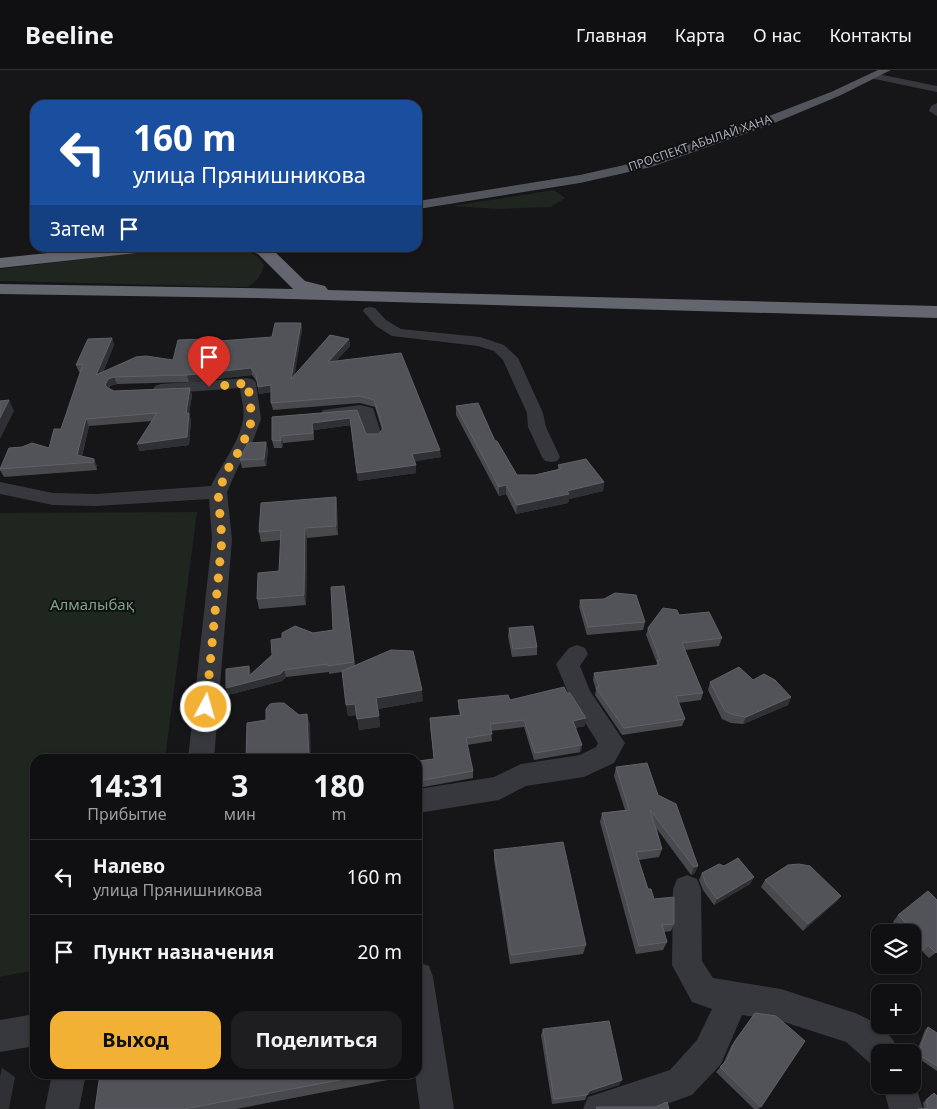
<!DOCTYPE html>
<html lang="ru">
<head>
<meta charset="utf-8">
<style>
	body { margin:0; font-family:"Noto Sans",sans-serif; background:#1e1e20; color:#f1f3f6; height:100vh; display:flex; flex-direction:column; font-size:19px; white-space:nowrap }
	* { box-sizing:border-box; margin:0 }
	p { font-size:16px; color:#9c9d9f }
	.icon { flex:none; width:28px; height:28px; fill:none; stroke:currentColor; stroke-width:2; stroke-linecap:round; stroke-linejoin:round }
	.map { position:relative; flex:1; overflow:hidden }
	.details { position:absolute; left:30px; top:684px; width:392px; height:325px; display:flex; flex-direction:column; background:#101012; border-radius:15px; box-shadow:0 1px 4px #0004,0 0 0 1px #303032 }
	.details>* { flex:none }
	.hud { position:absolute; left:30px; top:30px; width:392px; height:152px; border-radius:15px; box-shadow:0 1px 4px #0004,0 0 0 1px #303032; background:#1a4fa0; color:#fff; overflow:hidden }
	.buttons { position:absolute; left:871px; top:854px; display:grid; gap:10px }
	.buttons a { display:grid; place-items:center; width:50px; height:50px; border-radius:10px; background:#101012; box-shadow:0 1px 4px #0004,0 0 0 1px #303032; font-size:25px }
	.pin { position:absolute; display:grid; place-items:center; width:42px; height:42px; color:#fff; margin:-51px -21px; border-radius:50% 50% 50% 0; rotate:-45deg; box-shadow:0 0 5px #0007 }
	.pin .icon { rotate:45deg }
	.me { position:absolute; width:55px; margin:-28px; rotate:6deg; stroke-linejoin:round; filter:drop-shadow(0 0 4px #0008) }
	.turn { display:flex; align-items:center; gap:18px; height:105px; padding:0 20px; font-size:22px }
	.turn .icon { width:65px; height:65px; stroke-width:2.5 }
	.turn b { display:block; font-size:35px; line-height:42px }
	.then { display:flex; align-items:center; height:48px; padding:0 20px; background:#0003; gap:10px; font-size:19px }
	.eta { display:flex; justify-content:space-evenly; align-items:center; height:85px; text-align:center }
	.eta b { font-size:30px; font-weight:700; line-height:35px }
	.cta { display:flex; gap:10px; margin-top:auto; padding:10px 20px }
	.cta a { flex:1; height:58px; border-radius:15px; background:#f2b134; color:#111; font-size:20px; font-weight:700; line-height:58px; text-align:center }
	.cta a+a { background:#1e1e20; color:#f1f3f6 }
	ul { padding:0; list-style:none }
	li { display:flex; align-items:center; gap:15px; height:75px; padding:0 20px; border-top:1px solid #303032 }
	li div { flex:1 }
	li b { display:block; font-size:19px }
	li em { font-style:normal }
	header { display:flex; align-items:center; gap:30px; box-sizing:border-box; height:70px; padding:0 25px; background:#101012; border-bottom:1px solid #303032 }
	header strong { font-size:24px }
	nav { display:flex; gap:28px; margin-inline-start:auto; font-size:18px }
	.map>svg:first-child { display:block }
	.green { fill:#1e261f }
	.lines { fill:none; stroke-linecap:round; stroke-linejoin:round }
	.minor { fill:#37383d; fill-rule:evenodd }
	.major { fill:#53555c; fill-rule:evenodd }
	.highway { fill:#63666e; fill-rule:evenodd }
	.wall { fill:#47494d }
	.shaded-wall { fill:#2f3033 }
	.building { fill:#525359; stroke:#5f6168 }
	.route { stroke:#f2b134; stroke-width:9; stroke-dasharray:0 16.2 }
	.labels { text-anchor:middle; stroke-width:4; stroke-linejoin:round; paint-order:stroke }
	.far-street-label { font-size:12px; fill:#a8adb8; stroke:#111113 }
	.park-label { font-size:15px; fill:#7fa381; stroke:#111113 }
</style>
</head>
<body>
<header>
<strong>Beeline</strong>
<nav><a>Главная</a><a>Карта</a><a>О нас</a><a>Контакты</a></nav>
</header>
<div class="map">
<svg width="937" height="1039" viewBox="0 0 937 1039">
	<rect width="100%" height="100%" fill="#161618"/>
	<path class="green" d="M554,120L565,128L551,137L498,139L452,136Z
		M177,178C203,178 250,169 264,195C261,206 257,211 248,217L0,211V199Z
		M197,442L165,689H35V900L0,907V443Z"/>
	<g class="lines">
		<path class="minor" d="M873,3L937,16V22L870,8V4Z
			M937,33V46L929,41L931,36Z
			M370,237L375,238L386,250L401,259L480,267L504,275L518,288L543,343L546,357L560,387L557,391L551,392L545,391L542,387L528,357L527,343L503,290L494,281L478,276L392,266L376,256L363,241L365,238Z
			M248,308L254,310L256,313L261,349L251,376L238,397L227,422L232,469L214,689H188L212,469L209,429L96,436L53,435L0,424V412L53,423L96,424L211,416C221,395 239,373 243,350C245,340 241,328 240,318L161,324L155,322L153,319L155,316L161,314Z
			M360,335L373,338L382,366L379,370L373,371L367,370L359,345L329,349L323,348L321,344L323,340Z
			M577,575L585,578L588,584L580,596L590,621L625,673L614,693L584,707L526,716L499,730L418,743V719L494,707L521,694L580,685L596,677L598,673L572,632L556,594L569,578Z
			M687,805L697,809L701,819L702,891L713,908L781,919L855,943C872,950 894,964 899,982H880V997L871,994L846,972L781,951L742,945L721,994L692,1025L652,1039H583L588,1027L670,1000L697,970L712,939L692,932L672,895L673,819L677,809Z
			M418,892L429,896L433,907L454,1039H420L415,1004H418Z
			M35,944V976L0,982V950Z
			M52,1004H86L79,1039H45Z
			M912,1005L923,1039H889L883,1015H912Z"/>
		<path class="major" d="M878,0H891L839,26L767,56L651,97L580,113L418,139V131L580,105L642,91L759,50L831,22Z"/>
		<path class="highway" d="M96,178H145L143,182L137,183L0,198V188Z
			M250,178H271L305,211L325,216L328,220L937,236V248L257,228L0,224V214L293,219L258,184L252,182Z"/>
	</g>
	<path class="wall" d="M301,253L302,260L294,305L349,269L350,276L336,291L441,387L414,391L416,403L358,411L351,355L314,360V370L283,373L282,378H274L272,370V347L357,340L366,364H379L382,360L375,337L360,333L273,340L271,333V322L259,324L257,312L252,305L189,312L117,314L110,316L109,319L114,321L190,318L192,326L189,343L191,350L189,375L139,381L152,351L89,356L82,386L94,389L97,397V400L4,407L0,400V399L49,378L61,359L81,302H79L76,295L112,268L114,275L103,302L173,290L209,272L272,267Z
		M456,336L495,371L517,405H535L558,399V395L604,412L603,421L569,429L568,433L516,444L506,424L499,426L456,345Z
		M266,372L268,380L266,396L242,398L240,390Z
		M336,427L337,436L338,465L307,468L306,535L259,539L257,529L279,501L281,470L261,472L259,462Z
		M344,516L355,595L423,631L378,639L380,657L359,660L357,645L348,646L342,602L329,604V602L286,607L282,611L228,625L272,585L313,563L333,560Z
		M580,530L645,552L643,560L587,565L579,537Z
		M679,545L722,568L719,576L685,580L703,623L701,630L678,633L685,649L682,656L622,665L595,625L596,620L593,610L594,603L656,595L657,593L646,565L648,558Z
		M509,558L537,577V585L512,587L508,566Z
		M753,610L791,627L788,635L743,654L731,653L722,649L708,620L710,612Z
		M567,623L585,656L575,658L582,675L581,682L534,690L524,657L491,661L492,671L467,675L473,701V708L418,718V691L434,689L430,656L460,645L458,637V630H510Z
		M616,697L658,725L698,796L694,804L691,805L657,759L662,779L659,787L639,790L648,819L654,829L674,854L671,861L664,862L667,872L663,880L636,884L600,752L602,743L625,740L614,706Z
		M494,780L586,875L583,884L510,894L494,790Z
		M702,803L754,807L750,814L714,835L703,820L699,810Z
		M765,810L841,826L836,832L803,861L761,817Z
		M898,845L937,882L929,888L922,881L914,888L912,887V862H903L893,852Z
		M755,943L761,1037L758,1039H754L716,1002L723,994L731,976Z
		M928,957L937,963V1001L915,986L925,960Z
		M543,959L619,1015L587,1025L585,1030L552,1034L541,965Z
		M100,1004H393V1009L236,1039H95Z
		M934,1023L937,1039L924,1038L923,1033L931,1025Z"/>
	<path class="shaded-wall" d="M301,253L302,260L293,316L291,309Z
		M112,268L114,275L99,312L96,305Z
		M349,269L350,276L329,299L328,292Z
		M251,298L252,305L189,312L187,305Z
		M114,307L117,314L110,316L107,322L105,315L108,309Z
		M271,315L272,322L259,324L258,317Z
		M190,318L192,326L189,343L191,350L189,375L139,381L137,374L186,343Z
		M9,330L14,341L0,369V348Z
		M350,348L351,355L314,360V370L312,353Z
		M86,349L89,356L80,393L77,385Z
		M281,366L283,373L282,378L281,371Z
		M266,372L268,380L266,396L264,389Z
		M440,380L441,387L413,392L412,384Z
		M94,389L97,397V400L94,392Z
		M416,395V403L358,411L357,403Z
		M604,412L603,421L569,429L568,433L516,444L517,435L567,421Z
		M506,415V424L499,426V417Z
		M336,427L337,436L338,465L336,456Z
		M305,458L307,468L306,535L304,525Z
		M249,596L251,603V611L284,600L286,607L282,611L228,625L226,618L249,606Z
		M422,620L423,631L377,639L376,628Z
		M791,627L788,635L743,654L746,647Z
		M355,634L357,645L348,646L346,635Z
		M307,644L310,654L311,689H309Z
		M379,646L380,657L359,660L357,649Z
		M586,648L585,656L572,658L573,651Z
		M582,675L581,682L579,683L581,676Z
		M698,796L694,804L691,805L694,797Z
		M754,807L750,814L714,835L717,829Z
		M841,826L836,832L803,861L808,854Z
		M2,998L15,1007L9,1039H0V1007Z
		M622,1010L619,1015L587,1025L585,1030L589,1021Z"/>
	<path class="building" d="M275,253H301L291,309L330,265L349,269L328,292L401,283L440,380L412,384L416,395L357,403L350,348L312,353L313,363L281,366V371L272,370V347L357,340L366,364H379L383,358L374,330L360,326L271,333V315L258,317L256,305L251,298L187,305L114,307L108,309L105,315L108,318L114,321L190,318L186,343H189L187,367L137,374L157,343L86,349L77,385L94,389V392L0,399L9,378L22,377L32,373L49,378L54,359H61L83,294L76,295L88,269L112,268L96,305L136,287L146,286L173,290L178,270L208,269L207,272L272,267Z
		M9,330L0,348V331Z
		M478,333L495,371H497L517,405H535L561,399L558,395L586,389L604,412L567,421L569,424L517,435L506,415L499,417L456,336Z
		M266,372L264,389L240,390L241,386L248,373Z
		M336,427V456L305,458L304,525L257,529L258,503L279,501L281,460L259,462L261,433Z
		M344,516L354,592L328,596V594L284,600L280,604L226,618V599L249,596V606L272,585L271,570L282,568V563L295,556L313,563L333,560L331,517Z
		M615,523L636,525L645,552L588,557L580,530L604,529Z
		M663,538L677,540L679,545L709,542L722,568L682,573L703,623L676,626L685,649L624,658L596,618L599,617L594,603L659,595L657,590H660L648,558Z
		M533,556L537,577L513,579L509,558Z
		M391,580L413,581L422,620L376,628L379,646L357,649L355,634L346,635L342,601Z
		M739,597L753,610L764,604L775,610L791,627L746,647L734,645L725,641L710,612Z
		M564,617L567,623H570L586,648L573,651L582,675L535,683L524,650L490,654L492,664L466,668L473,701L418,711V691L434,689L430,648L461,645L458,630L508,625L510,630Z
		M277,633H284L299,645L307,644L309,689H246L247,653L266,650V639L270,634Z
		M647,693L658,725L676,734L698,796L694,797L650,740L662,779L636,782L648,819H651L654,829L674,827V854L662,855L667,872L639,876L602,743L629,740L616,697Z
		M563,772L586,875L511,885L494,780Z
		M738,788L754,807L717,829L706,814L702,803L719,794L724,796Z
		M799,794L810,796L841,826L808,854L765,810L788,795Z
		M928,821L937,830V881L936,883L928,875L920,882L912,875V862H908L912,859L898,845Z
		M755,943L776,946L805,971L761,1037L720,997L727,990L735,971Z
		M609,951L622,1010L589,1021L587,1025L554,1029L543,959Z
		M928,957L937,963V996L918,984Z
		M100,1004H372L184,1039H95Z
		M934,1023L937,1026V1039H918L928,1038L926,1030Z
		M667,1032L669,1039H597L596,1037H655Z"/>
	<g class="lines">
		<path class="route" d="M206,637L222,469L218,422L229,397L242,376L252,350L248,313L209,317"/>
	</g>
	<g class="labels">
		<g class="far-street-label">
			<text transform="translate(700 73) rotate(-19)" y="4">ПРОСПЕКТ АБЫЛАЙ ХАНА</text>
		</g>
		<g class="park-label">
			<text x="92" y="540">Алмалыбақ</text>
		</g>
	</g>
</svg>
<div class="buttons">
<a><svg class="icon" aria-label="layers" viewBox="0 0 24 24"><path d="M12 4l9 5-9 5-9-5zM3 14l9 5 9-5"/></svg></a>
<a>+</a>
<a>−</a>
</div>
<div class="pin" style="left:209px;top:317px;background:#d93025"><svg class="icon" aria-label="arrive" viewBox="0 0 24 24"><path d="M6 21V4h12l-3 4 3 4H6"/></svg></div>
<svg class="me" style="left:206px;top:637px" viewBox="-20 -20 40 40"><circle r="17" fill="#f2b134" stroke="#fff" stroke-width="3"/><path d="M0-11L8 9 0 5-8 9z" fill="#fff"/></svg>
<div class="hud">
<div class="turn"><svg class="icon" aria-label="left" viewBox="0 0 24 24"><path d="M17 20v-9H6M10 6l-5 5 5 5"/></svg><div><b>160 m</b>улица Прянишникова</div></div>
<div class="then">Затем<svg class="icon" aria-label="arrive" viewBox="0 0 24 24"><path d="M6 21V4h12l-3 4 3 4H6"/></svg></div>
</div>
<section class="details">
<div class="eta">
<div><b>14:31</b><p>Прибытие</p></div>
<div><b>3</b><p>мин</p></div>
<div><b>180</b><p>m</p></div>
</div>
<ul>
<li><svg class="icon" aria-label="left" viewBox="0 0 24 24"><path d="M17 20v-9H6M10 6l-5 5 5 5"/></svg><div><b>Налево</b><p>улица Прянишникова</p></div><em>160 m</em></li>
<li><svg class="icon" aria-label="arrive" viewBox="0 0 24 24"><path d="M6 21V4h12l-3 4 3 4H6"/></svg><div><b>Пункт назначения</b></div><em>20 m</em></li>
</ul>
<div class="cta"><a>Выход</a><a>Поделиться</a></div>
</section>
</div>
</body>
</html>
